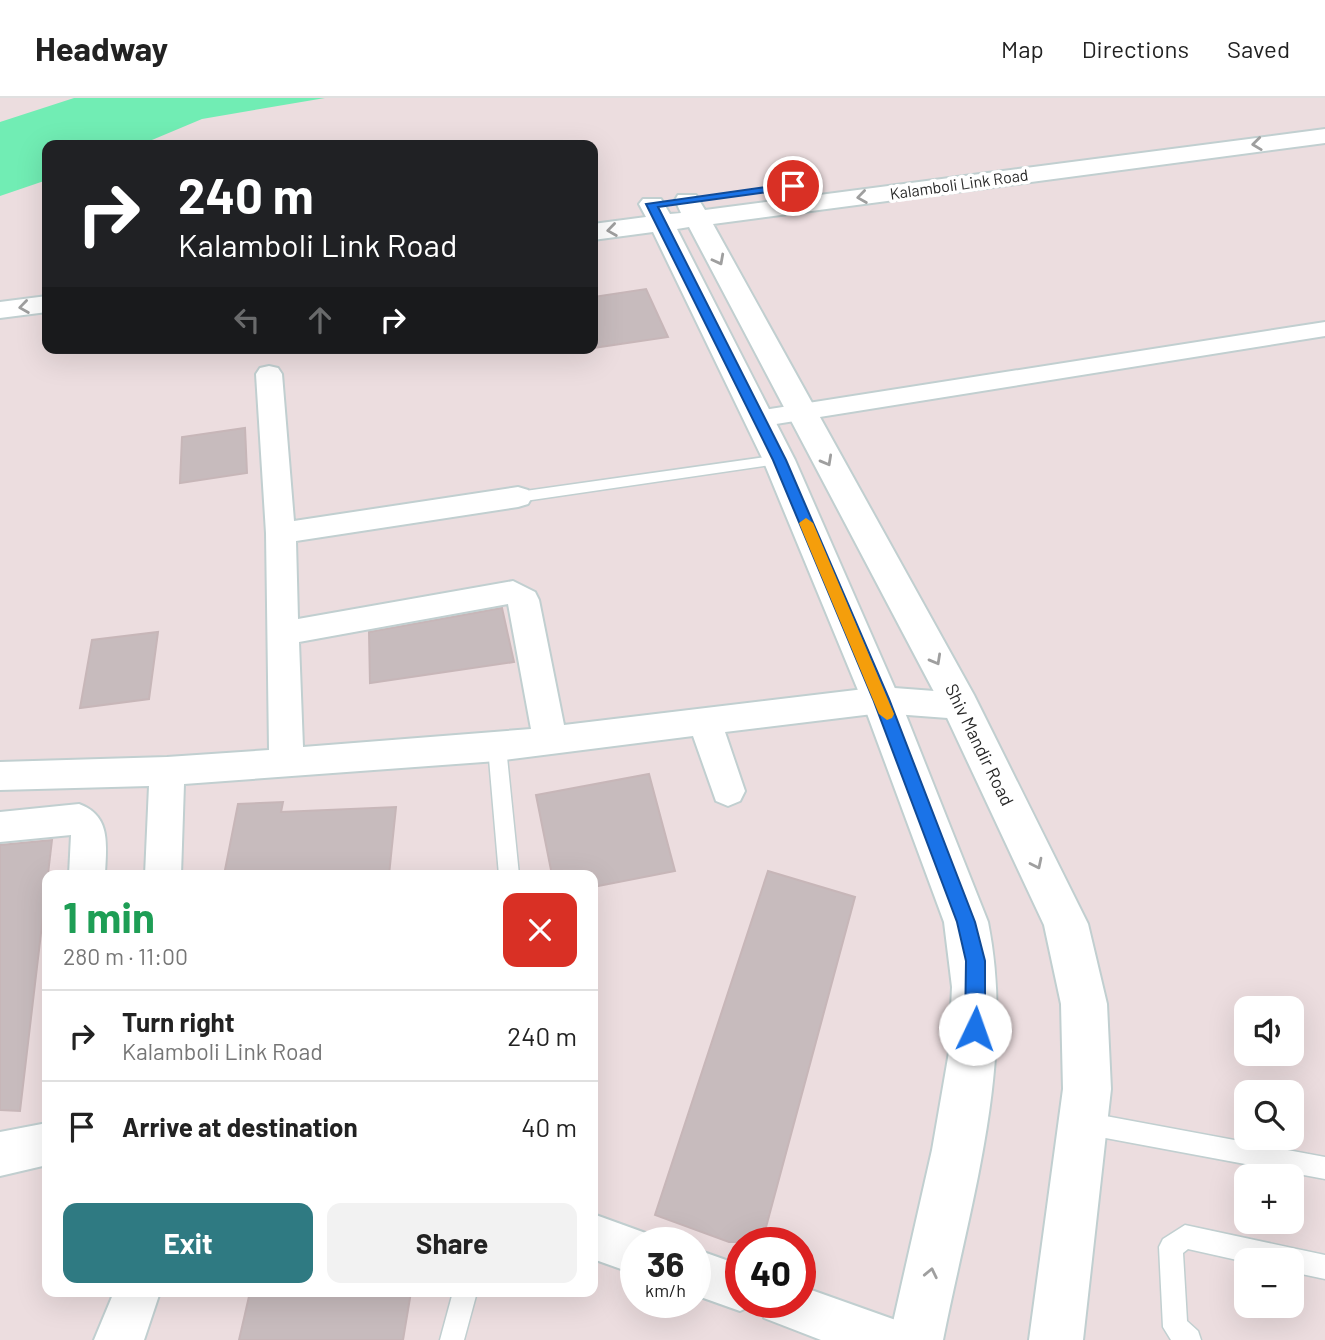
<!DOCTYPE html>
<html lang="en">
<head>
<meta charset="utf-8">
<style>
	body { margin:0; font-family:Barlow,sans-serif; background:#f2f2f2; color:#222; height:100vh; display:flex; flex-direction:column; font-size:26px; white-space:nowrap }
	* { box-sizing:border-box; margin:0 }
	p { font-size:23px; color:#767676 }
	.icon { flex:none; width:38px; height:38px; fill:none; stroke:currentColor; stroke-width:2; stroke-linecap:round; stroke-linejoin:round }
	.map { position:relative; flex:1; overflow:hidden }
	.drawer { position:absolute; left:42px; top:772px; width:556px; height:427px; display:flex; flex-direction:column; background:#fff; border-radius:14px; box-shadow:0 7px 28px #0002 }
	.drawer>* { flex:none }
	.top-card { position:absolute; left:42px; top:42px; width:556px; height:214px; border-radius:14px; box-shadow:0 7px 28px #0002; background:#202124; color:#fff; overflow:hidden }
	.fabs { position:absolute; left:1234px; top:898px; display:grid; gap:14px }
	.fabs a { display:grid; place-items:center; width:70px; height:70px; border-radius:14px; background:#fff; box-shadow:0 7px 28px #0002; font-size:35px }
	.speed { position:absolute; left:620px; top:1129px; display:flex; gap:14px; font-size:35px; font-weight:700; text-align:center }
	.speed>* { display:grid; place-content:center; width:91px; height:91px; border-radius:50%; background:#fff; box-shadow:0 7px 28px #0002; line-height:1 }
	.speed small { font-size:18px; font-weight:400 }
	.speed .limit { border:10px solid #d22; background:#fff; color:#111 }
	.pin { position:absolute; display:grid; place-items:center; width:60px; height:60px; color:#fff; margin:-30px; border:4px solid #fff; border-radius:50%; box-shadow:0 2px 7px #0007 }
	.me { position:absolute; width:77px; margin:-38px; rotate:3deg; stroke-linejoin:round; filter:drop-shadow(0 0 5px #0008) }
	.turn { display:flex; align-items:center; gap:24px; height:147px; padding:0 21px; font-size:32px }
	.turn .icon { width:91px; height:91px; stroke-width:2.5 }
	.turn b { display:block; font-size:49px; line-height:60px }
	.lanes { display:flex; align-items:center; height:66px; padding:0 21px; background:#0003; justify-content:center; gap:35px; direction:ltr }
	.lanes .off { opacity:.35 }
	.round { display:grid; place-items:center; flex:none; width:74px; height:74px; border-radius:14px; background:#f2f2f2 }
	.headline { display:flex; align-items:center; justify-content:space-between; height:119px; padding:0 21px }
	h1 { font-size:42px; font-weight:700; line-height:52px; color:#1e9e55 }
	.primary-button { display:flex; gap:14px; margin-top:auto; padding:14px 21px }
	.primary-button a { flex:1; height:80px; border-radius:14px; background:#2f7a82; color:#fff; font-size:28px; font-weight:700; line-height:80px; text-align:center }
	.primary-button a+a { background:#f2f2f2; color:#222 }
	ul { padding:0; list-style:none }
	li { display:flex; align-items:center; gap:21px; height:91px; padding:0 21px; border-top:2px solid #e0e0e0 }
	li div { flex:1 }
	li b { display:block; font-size:26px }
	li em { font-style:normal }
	header { display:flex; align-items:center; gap:42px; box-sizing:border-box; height:98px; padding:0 35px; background:#fff; border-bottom:2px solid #e0e0e0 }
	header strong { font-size:33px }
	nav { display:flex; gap:38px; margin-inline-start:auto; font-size:24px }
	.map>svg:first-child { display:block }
	.water { fill:#71edb4 }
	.building { fill:#c7bbbd; stroke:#c7b6b8; stroke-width:2 }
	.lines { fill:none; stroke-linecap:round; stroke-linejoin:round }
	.lane-casing { stroke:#c1cfd0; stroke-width:3 }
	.street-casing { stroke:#c1cfd0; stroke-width:4 }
	.secondary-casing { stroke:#c1cfd0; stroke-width:4 }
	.lane { fill:#fff; fill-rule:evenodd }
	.street { fill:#fff; fill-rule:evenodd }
	.secondary { fill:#fff; fill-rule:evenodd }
	.oneway { stroke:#9f9f9f }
	.route { fill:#1a73e8; stroke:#114b97; stroke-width:2 }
	.slow { fill:#f59e0b }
	.labels { text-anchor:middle; stroke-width:7; stroke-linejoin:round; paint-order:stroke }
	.far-street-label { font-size:16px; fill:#2a2a2a; stroke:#fff }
	.street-label { font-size:18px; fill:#2a2a2a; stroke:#fff }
</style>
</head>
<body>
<header>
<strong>Headway</strong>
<nav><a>Map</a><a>Directions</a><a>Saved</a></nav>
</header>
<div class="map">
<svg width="1325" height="1242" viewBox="0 0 1325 1242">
	<rect width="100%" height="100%" fill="#ecdddf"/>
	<path class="water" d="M74,0H325L202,21L140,47H47V82L0,98V24Z"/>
	<path class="building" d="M646,191L668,239L593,250V199Z
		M245,330L247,375L180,385L182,339Z
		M502,510L514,564L370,585L369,534Z
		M158,534L149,601L80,610L92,542Z
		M649,676L675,773L593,789V777H552L536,697Z
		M283,704L281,714L396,709L389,777H224L238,706Z
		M52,742L20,1013L0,1012V747Z
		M768,773L855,799L762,1144H729L655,1117Z
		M250,1194H411L403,1242H239Z"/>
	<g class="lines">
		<defs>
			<path id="lane" d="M779,357L784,359V365L518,404L511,399L518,394Z
				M497,642L503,644L506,649L519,777H499L488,649L491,644Z
				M1084,1014L1325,1059V1081L1084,1036L1076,1033L1073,1025L1076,1017Z
				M1185,1127L1325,1157V1181L1292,1174V1162L1246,1164L1188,1151L1183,1155L1187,1223L1198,1233L1201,1242H1171L1163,1229L1159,1149L1163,1141Z
				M453,1194H477L464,1242H440Z"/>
			<path id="street" d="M1325,224V238L757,329L748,327L744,321L748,315L757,313Z
				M269,268L278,270L282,276L294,423L518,389L528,392L532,399L528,406L518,409L296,443L298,521L513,483L535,494L539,502L564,627L881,589L961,595L973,599L977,608L973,617L961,621L881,615L725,634L745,693L740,703L728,708L716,703L693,638L497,663L184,686L181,777H145L149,688L0,692V664L167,659L269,652L266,435L256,276L260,270ZM508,506L531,631L303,649L299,544Z
				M79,706C112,718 106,748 105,777H69L71,737L0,744V714Z
				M47,1025V1067L0,1078V1034Z
				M593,1116L651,1137L654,1144H635V1176L593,1161Z
				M695,1151L740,1167V1204H800V1188L904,1225L911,1242H821L764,1220L757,1205L740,1213L695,1197Z
				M114,1194H160L144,1242H94Z"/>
			<path id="secondary" d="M1325,31V45L713,126L974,597L1088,826L1107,906L1111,991L1083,1242H1029L1063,991L1061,906L1044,827L942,609L689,129L677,131L795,362L900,602L988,824C1016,963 970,1105 943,1242H889L932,1052L949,954L952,889L944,824L862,602L763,362L653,134L593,142V126L646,119L639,106L643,101H661L670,116L681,115L675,102L678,97H696L705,112Z
				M47,198V214L0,220V204Z"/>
		</defs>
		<use href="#lane" class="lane-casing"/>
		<use href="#street" class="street-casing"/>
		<use href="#secondary" class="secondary-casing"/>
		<use href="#lane" class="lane"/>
		<use href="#street" class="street"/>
		<use href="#secondary" class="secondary"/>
	</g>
	<defs><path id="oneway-chevron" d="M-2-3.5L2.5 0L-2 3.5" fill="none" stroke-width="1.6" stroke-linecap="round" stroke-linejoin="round" transform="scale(1.75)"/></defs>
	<g class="oneway">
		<use href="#oneway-chevron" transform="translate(1257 46) rotate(173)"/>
		<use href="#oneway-chevron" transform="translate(862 99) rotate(172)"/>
		<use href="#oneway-chevron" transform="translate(612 132) rotate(172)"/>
		<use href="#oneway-chevron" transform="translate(719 162) rotate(62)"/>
		<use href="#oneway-chevron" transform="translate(24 209) rotate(172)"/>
		<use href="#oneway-chevron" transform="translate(827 363) rotate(61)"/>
		<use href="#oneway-chevron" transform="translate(936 562) rotate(61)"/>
		<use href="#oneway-chevron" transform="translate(1037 766) rotate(64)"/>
		<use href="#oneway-chevron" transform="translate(931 1175) rotate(-78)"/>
	</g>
	<path class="route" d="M793,85L798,88L797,90L658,109L786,362L889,601L975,824L985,863V931L982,938L975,940L968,938L965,931L966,863L957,824L873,601L773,362L646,106Z"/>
	<path class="slow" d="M806,420L813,425L894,616L892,620L887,622L879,616L799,425Z"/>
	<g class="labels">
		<g class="far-street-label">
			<text transform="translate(959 86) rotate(-8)" y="6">Kalamboli Link Road</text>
		</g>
		<g class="street-label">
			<text transform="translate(979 647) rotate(64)" y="6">Shiv Mandir Road</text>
		</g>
	</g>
</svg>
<div class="fabs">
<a><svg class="icon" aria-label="sound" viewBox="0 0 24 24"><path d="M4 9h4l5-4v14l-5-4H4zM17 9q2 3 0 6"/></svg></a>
<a><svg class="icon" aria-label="search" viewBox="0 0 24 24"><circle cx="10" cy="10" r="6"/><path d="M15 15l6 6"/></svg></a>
<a>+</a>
<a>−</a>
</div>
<div class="speed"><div>36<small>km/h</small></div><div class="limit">40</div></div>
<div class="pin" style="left:793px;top:88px;background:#d93025"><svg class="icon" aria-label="arrive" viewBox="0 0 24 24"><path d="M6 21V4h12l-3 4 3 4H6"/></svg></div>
<svg class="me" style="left:975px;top:931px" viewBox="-20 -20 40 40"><circle r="19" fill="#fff"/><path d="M0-13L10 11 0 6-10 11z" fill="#1a73e8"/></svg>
<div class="top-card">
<div class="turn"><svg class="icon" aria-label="right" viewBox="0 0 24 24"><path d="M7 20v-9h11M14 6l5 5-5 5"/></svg><div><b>240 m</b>Kalamboli Link Road</div></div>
<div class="lanes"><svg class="icon off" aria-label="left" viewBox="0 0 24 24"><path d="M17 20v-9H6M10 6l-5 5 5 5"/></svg><svg class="icon off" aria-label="ahead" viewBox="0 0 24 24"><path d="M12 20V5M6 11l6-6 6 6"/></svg><svg class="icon" aria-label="right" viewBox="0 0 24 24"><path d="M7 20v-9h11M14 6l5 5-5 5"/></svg></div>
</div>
<section class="drawer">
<div class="headline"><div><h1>1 min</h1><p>280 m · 11:00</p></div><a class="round" style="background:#d93025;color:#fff"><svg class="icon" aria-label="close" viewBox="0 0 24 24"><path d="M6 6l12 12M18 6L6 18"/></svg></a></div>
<ul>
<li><svg class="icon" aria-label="right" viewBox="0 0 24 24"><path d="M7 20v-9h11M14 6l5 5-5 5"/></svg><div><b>Turn right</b><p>Kalamboli Link Road</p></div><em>240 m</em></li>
<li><svg class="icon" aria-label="arrive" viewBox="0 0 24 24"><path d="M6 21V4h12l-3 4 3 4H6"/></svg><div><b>Arrive at destination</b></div><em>40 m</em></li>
</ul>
<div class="primary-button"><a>Exit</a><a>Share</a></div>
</section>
</div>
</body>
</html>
